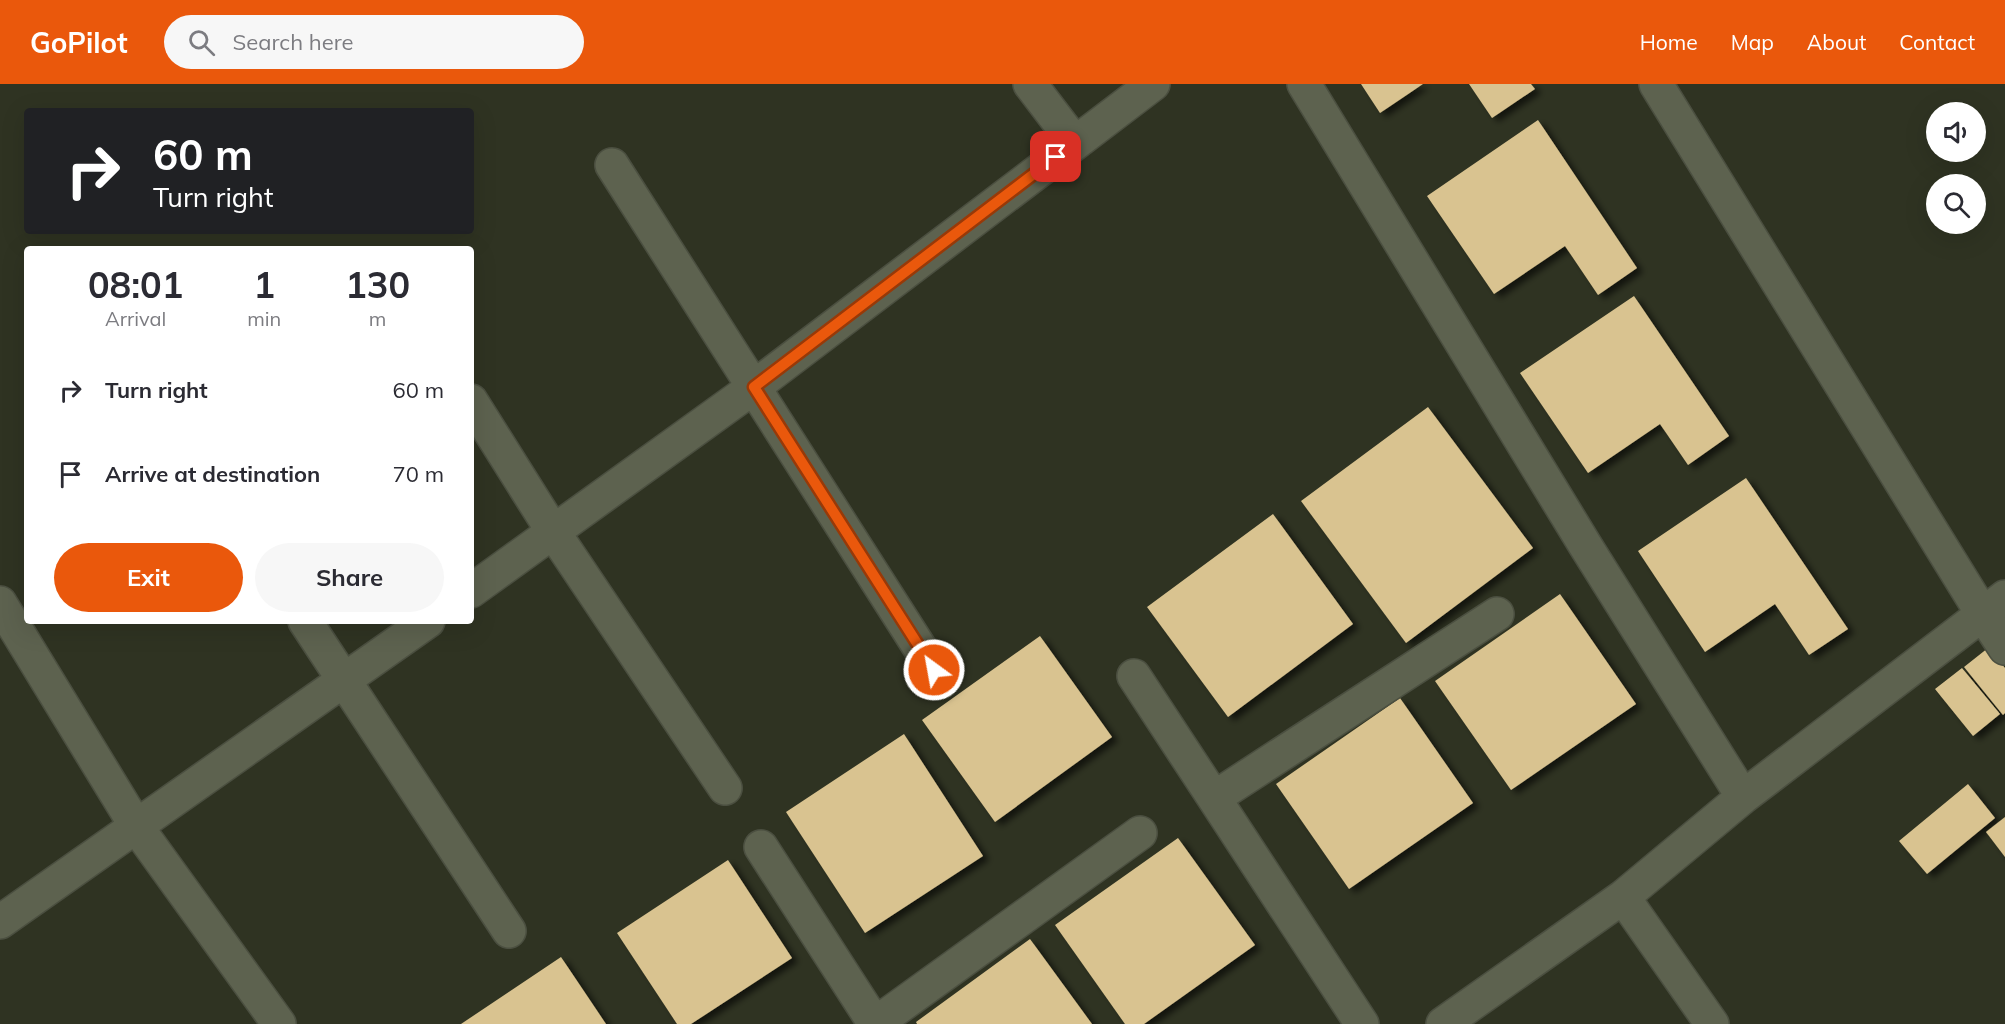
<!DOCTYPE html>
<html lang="en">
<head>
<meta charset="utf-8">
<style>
	body { margin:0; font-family:Mulish,sans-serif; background:#f7f7f7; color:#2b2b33; height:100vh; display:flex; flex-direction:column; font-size:22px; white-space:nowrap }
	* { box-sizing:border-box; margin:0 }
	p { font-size:20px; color:#7c7c81 }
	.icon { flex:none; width:33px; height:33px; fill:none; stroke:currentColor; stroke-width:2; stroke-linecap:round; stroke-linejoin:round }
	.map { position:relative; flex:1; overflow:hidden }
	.panel { position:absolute; left:24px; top:162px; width:450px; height:378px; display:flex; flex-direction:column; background:#fff; border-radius:6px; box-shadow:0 6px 24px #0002 }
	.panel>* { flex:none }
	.hud { position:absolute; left:24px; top:24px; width:450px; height:126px; border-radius:6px; box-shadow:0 6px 24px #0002; background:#202124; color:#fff; overflow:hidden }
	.fabs { position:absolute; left:1926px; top:18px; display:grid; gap:12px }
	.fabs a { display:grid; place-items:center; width:60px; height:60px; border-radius:50%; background:#fff; box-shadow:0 6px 24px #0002; font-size:30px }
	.pin { position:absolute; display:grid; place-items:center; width:51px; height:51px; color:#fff; margin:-26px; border-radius:12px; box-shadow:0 3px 9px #0006 }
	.me { position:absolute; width:66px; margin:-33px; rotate:328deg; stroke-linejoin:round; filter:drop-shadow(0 0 4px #0008) }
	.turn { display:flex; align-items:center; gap:21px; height:126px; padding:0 30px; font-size:27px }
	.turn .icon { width:78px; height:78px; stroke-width:2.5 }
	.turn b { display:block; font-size:42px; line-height:51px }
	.eta { display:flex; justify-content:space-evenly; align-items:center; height:102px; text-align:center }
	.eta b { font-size:36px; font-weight:700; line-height:42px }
	.primary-button { display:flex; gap:12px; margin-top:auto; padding:12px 30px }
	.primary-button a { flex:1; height:69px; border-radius:36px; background:#ea580c; color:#fff; font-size:24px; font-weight:700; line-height:69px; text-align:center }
	.primary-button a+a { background:#f7f7f7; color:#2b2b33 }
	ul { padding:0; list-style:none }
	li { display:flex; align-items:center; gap:18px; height:84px; padding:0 30px }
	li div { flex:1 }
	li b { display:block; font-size:22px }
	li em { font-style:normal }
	header { display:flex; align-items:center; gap:36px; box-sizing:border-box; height:84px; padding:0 30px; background:#ea580c; color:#fff }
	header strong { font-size:28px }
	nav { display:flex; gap:33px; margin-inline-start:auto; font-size:21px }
	.search { width:420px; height:54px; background:#f7f7f7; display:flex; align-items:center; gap:15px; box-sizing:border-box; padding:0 21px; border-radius:33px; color:#7c7c81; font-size:22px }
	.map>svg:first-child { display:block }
	.building { fill:#d9c390; filter:url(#shadow) }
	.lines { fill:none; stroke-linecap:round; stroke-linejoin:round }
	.minor-casing { stroke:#4b4f40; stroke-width:36 }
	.minor { stroke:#5d624f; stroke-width:33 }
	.route-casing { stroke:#983908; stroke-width:15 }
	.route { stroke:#ea580c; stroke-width:10 }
</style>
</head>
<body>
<header>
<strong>GoPilot</strong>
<div class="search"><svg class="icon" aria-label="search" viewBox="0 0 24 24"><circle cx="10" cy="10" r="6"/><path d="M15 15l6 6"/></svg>Search here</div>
<nav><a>Home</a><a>Map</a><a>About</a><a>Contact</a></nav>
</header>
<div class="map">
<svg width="2005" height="940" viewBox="0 0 2005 940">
	<defs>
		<filter id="shadow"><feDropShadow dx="6" dy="4" stdDeviation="3" flood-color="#0009"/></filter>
	</defs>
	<rect width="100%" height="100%" fill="#2f3322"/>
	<path class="building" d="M1361,0H1423L1380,29Z
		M1469,0H1531L1535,5L1492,34Z
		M1538,36L1637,184L1598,211L1565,162L1494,210L1427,112Z
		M1634,212L1729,352L1688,381L1660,340L1588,389L1520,289Z
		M1428,323L1533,464L1406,559L1301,417Z
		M1746,394L1848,545L1809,571L1775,520L1705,568L1638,467Z
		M1273,430L1353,540L1228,633L1147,523Z
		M1560,510L1636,620L1511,706L1435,597Z
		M1040,552L1112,653L995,738L922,636Z
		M1988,564L2005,584V629L2003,631L1964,583Z
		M1962,584L2000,630L1973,652L1935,605Z
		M1400,614L1473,719L1349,805L1276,700Z
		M904,650L983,772L865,849L786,728Z
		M1968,700L1995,734L1927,790L1899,757Z
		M2005,733V773L1986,748Z
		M1178,754L1255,861L1144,940H1125L1055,841Z
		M728,776L792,874L691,940H677L617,849Z
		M1030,855L1092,940H917L916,938Z
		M561,873L606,940H461Z"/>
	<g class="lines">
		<defs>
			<path id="minor" d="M1030,0L1075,59
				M1304,0L1585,461L1743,713
				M1656,0L1982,529L2005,564
				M612,81L934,586
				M471,317L554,449L725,704
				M471,507L754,303L1153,0
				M0,519L136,742L279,940
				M305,537L509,847
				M1134,592L1214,714
				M761,763L875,940
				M1623,813L1712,940
				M0,838L428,537
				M875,940L1140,749
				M1362,940L1214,714L1497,530
				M1443,940L1623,813L1743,713L2005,513"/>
		</defs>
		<use href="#minor" class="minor-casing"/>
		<use href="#minor" class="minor"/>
	</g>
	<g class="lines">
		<defs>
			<path id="route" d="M934,586L754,303L1056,73"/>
		</defs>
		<use href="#route" class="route-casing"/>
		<use href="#route" class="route"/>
	</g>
</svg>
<div class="fabs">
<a><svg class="icon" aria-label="sound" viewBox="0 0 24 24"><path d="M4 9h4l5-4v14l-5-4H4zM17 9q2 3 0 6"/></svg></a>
<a><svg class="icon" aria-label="search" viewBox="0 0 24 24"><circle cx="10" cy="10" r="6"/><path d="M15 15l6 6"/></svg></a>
</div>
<div class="pin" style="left:1056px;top:73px;background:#d93025"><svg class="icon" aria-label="arrive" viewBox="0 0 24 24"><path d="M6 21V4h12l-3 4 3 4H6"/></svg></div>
<svg class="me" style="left:934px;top:586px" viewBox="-20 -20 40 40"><circle r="17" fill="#ea580c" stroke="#fff" stroke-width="3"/><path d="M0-11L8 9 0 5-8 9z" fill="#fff"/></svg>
<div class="hud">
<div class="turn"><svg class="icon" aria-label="right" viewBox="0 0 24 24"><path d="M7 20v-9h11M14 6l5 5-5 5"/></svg><div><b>60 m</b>Turn right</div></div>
</div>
<section class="panel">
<div class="eta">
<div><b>08:01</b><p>Arrival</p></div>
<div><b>1</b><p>min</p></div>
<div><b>130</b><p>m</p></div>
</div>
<ul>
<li><svg class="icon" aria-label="right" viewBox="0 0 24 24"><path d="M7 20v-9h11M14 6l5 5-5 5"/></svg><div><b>Turn right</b></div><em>60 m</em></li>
<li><svg class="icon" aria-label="arrive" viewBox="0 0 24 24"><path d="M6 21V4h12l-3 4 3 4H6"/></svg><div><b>Arrive at destination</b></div><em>70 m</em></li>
</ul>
<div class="primary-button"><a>Exit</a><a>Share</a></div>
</section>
</div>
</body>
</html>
